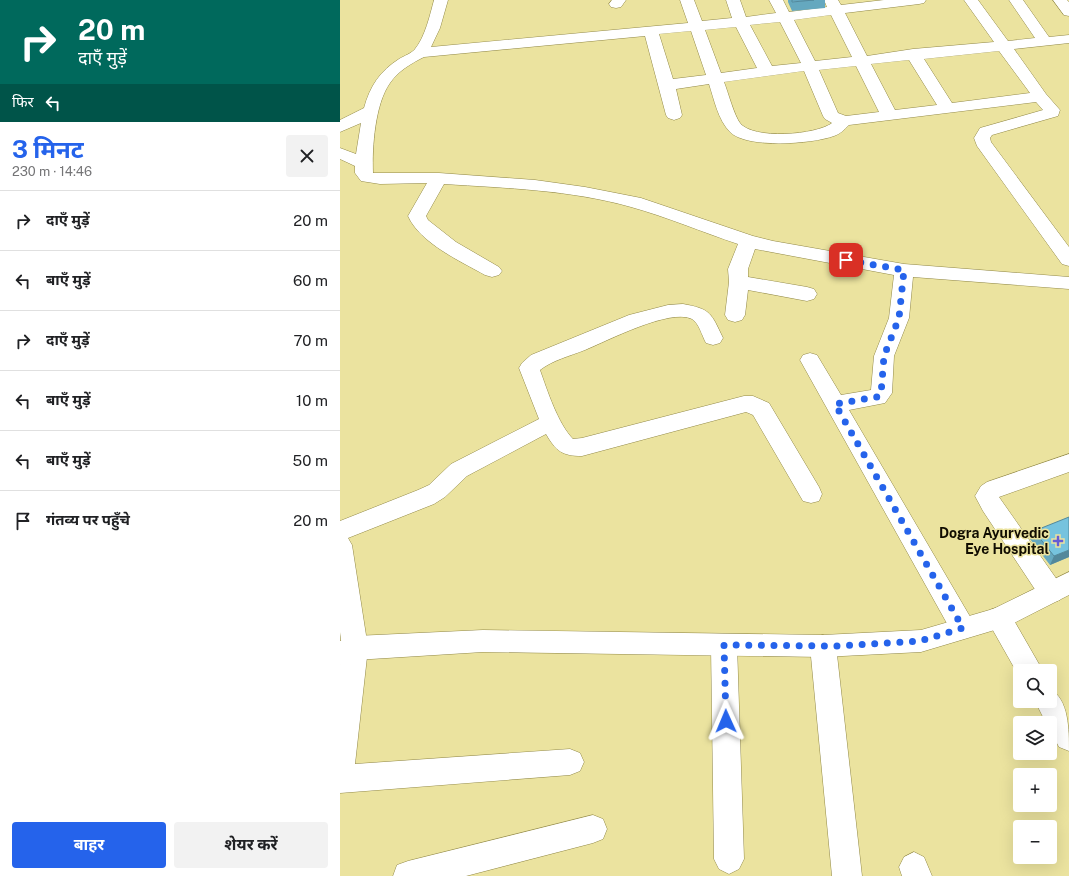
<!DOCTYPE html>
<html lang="hi">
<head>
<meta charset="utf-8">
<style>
	body { margin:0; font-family:"Public Sans","Noto Sans Devanagari",sans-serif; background:#f2f2f2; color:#202124; height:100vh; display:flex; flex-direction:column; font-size:15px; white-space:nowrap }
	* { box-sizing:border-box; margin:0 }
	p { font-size:13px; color:#757577 }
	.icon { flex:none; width:22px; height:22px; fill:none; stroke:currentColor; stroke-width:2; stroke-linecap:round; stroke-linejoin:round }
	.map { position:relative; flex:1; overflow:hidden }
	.details { display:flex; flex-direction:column; background:#fff; width:340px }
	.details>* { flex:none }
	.top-card { background:#00695c; color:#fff; overflow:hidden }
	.fabs { position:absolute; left:673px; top:664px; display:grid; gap:8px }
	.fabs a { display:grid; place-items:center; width:44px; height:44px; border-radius:4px; background:#fff; box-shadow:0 4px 16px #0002; font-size:20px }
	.pin { position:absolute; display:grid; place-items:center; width:34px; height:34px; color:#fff; margin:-17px; border-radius:8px; box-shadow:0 2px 6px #0006 }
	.me { position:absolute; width:44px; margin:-22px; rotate:359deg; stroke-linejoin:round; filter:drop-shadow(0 0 3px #0008) }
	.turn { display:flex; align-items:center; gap:14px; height:84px; padding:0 12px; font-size:18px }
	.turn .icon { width:52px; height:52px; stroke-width:2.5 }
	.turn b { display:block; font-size:28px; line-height:34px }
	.then { display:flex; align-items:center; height:38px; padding:0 12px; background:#0003; gap:8px; font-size:15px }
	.round { display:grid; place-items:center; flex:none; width:42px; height:42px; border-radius:4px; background:#f2f2f2 }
	.head { display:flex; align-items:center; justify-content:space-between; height:68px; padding:0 12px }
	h1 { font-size:24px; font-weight:700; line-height:30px; color:#2563eb }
	.primary-button { display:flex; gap:8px; margin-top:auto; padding:8px 12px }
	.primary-button a { flex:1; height:46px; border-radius:4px; background:#2563eb; color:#fff; font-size:16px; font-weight:700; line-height:46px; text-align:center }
	.primary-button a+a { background:#f2f2f2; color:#202124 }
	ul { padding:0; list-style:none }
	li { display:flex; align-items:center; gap:12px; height:60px; padding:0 12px; border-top:1px solid #e0e0e0 }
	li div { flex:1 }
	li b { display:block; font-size:15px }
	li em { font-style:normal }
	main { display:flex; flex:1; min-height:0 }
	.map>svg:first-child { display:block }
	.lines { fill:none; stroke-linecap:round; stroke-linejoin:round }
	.minor-casing { stroke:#928948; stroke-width:1 }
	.major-casing { stroke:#928948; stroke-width:1 }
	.minor { fill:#fff; fill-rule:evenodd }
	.major { fill:#fff; fill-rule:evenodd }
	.wall { fill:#65a8bf }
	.shaded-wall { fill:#53889b }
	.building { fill:#76c3de; stroke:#53889b }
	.route { stroke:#2563eb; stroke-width:7; stroke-dasharray:0 12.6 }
	.poi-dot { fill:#655cd5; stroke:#ebe39f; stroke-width:1.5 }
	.labels { text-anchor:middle; stroke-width:3; stroke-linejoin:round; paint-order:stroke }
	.poi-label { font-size:14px; font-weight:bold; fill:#100c00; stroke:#ebe39f; text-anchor:end }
</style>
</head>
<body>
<main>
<section class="details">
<div class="top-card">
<div class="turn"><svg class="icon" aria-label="right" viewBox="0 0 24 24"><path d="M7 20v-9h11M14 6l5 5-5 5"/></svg><div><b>20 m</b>दाएँ मुड़ें</div></div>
<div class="then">फिर<svg class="icon" aria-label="left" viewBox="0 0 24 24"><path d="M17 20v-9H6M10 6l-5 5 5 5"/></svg></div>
</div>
<div class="head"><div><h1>3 मिनट</h1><p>230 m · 14:46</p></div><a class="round"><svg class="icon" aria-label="close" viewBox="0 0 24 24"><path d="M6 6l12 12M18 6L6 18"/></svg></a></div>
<ul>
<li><svg class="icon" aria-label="right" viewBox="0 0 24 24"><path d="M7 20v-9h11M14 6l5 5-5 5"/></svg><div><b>दाएँ मुड़ें</b></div><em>20 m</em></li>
<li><svg class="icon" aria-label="left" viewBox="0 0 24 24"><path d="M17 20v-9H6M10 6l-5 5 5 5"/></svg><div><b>बाएँ मुड़ें</b></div><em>60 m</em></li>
<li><svg class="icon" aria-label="right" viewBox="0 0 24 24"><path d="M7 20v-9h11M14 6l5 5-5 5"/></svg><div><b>दाएँ मुड़ें</b></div><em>70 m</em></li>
<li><svg class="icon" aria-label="left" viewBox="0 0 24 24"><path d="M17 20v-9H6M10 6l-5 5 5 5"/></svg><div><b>बाएँ मुड़ें</b></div><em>10 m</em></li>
<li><svg class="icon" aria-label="left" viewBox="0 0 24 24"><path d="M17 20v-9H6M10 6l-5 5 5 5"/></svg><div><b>बाएँ मुड़ें</b></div><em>50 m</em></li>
<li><svg class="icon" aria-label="arrive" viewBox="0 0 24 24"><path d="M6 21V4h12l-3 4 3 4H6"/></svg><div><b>गंतव्य पर पहुँचे</b></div><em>20 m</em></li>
</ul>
<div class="primary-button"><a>बाहर</a><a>शेयर करें</a></div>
</section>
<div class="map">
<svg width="729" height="876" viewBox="0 0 729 876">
	<rect width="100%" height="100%" fill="#ebe39f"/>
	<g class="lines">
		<defs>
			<path id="minor" d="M94,0H108L100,28L91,47L348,23L340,0H354L362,21L392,18L386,0H400L406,17L436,13L429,0H443L449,12L487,7L484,0H498L501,5L544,0H586L584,3L579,4L505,13L527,56L573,49L654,42L624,0H638L668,41L695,38L669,0H683L709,37L729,35V43L674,49L706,94L720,110L718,116L652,135L650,138L651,142L729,247V266L722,264L637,146L634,138L640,128L703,110L696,102L509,125C504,130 500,134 494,136C472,144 407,149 390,132C378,120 374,99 369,84L336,89L342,115L340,118L334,120L328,118L326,115L305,36L84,57C72,63 58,71 50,83C35,104 32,147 33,173H99L195,180L245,187L301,198L413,236L433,241L564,264L729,277V289L573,277L569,318L554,356L552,393L545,403L509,410L632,620L636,628L632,636L623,639L614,636L460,360L463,355L470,353L477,355L501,395L531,390L534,356L549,318L554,275L415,249L408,269V277L467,287L474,289L477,294L474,299L467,301L408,290L405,315L402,320L395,322L388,320L385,315L389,282L388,269L398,244C362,232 327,217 291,207C231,190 166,188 104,184L86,216L88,220L116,242L159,267L162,271L159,275L152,277L145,275C120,261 80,243 68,216L87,183L40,184L21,181L15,173V166L0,159V148L16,154L21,123L0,132V120L24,108C30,86 40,71 59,59C64,56 72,53 75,49C85,37 90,15 94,0ZM491,15L512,57L475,61L454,20ZM440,22L461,63L432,66L410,25ZM396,27L417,68L381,73L365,30ZM351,31L366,75L333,79L319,34ZM659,51L690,93L612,103L584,59ZM569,60L597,105L555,110L531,64ZM516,66L539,112L506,116L498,113L479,70ZM464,71L483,116L485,119L492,123C476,135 413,140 400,123C394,115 388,92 384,82Z
				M272,0H286L281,7L276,8L271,7L269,4Z
				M713,0H727L729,2V16L724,15Z
				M343,304C371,309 371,313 383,338L380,343L373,345L366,343C362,336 359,323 352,319C330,308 267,341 245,350C230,356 213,360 200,370C207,390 218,424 233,439L242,438L404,396H413L429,403L479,487L482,494L479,501L471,503L463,501L413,415L406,412L242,456C222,456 216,451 206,434L127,476L105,497L94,504L8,538L12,545L28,648L15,764L230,749L240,753L244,762L240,771L230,775L0,793V665L2,648L0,632V521L78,490L89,485L111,464L199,419L179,368L182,363L191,355L289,315L328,305Z
				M729,454V472L659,497L720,584L723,592L720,600L711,603L702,600L643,511L635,496L641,486L647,482Z
				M659,607L668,610L703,671H680V678L646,618L650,610Z
				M384,634L393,637L397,645L404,859L399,869L389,874L379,869L374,859L371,645L375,637Z
				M483,635L492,638L496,646L522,876H492L470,646L474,638Z
				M710,689C729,699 729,730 729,751L719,747L710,730V723H706L695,701H710Z
				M253,815L263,819L267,829L263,839L253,843L126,876H53L57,865L68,861Z
				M574,852L584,857L592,876H562L559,867L564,857Z"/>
			<path id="major" d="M729,572V595L668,626L581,652L483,657L143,652L15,660L0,665V641L15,636L143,630L483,635L581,630L653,609Z"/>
		</defs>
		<use href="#minor" class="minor-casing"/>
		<use href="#major" class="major-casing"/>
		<use href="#minor" class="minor"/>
		<use href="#major" class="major"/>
	</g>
	<path class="wall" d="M448,0H485V8L452,11L448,2Z
		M694,531L729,557L710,565L690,539Z"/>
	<path class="shaded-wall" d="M729,550V557L710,565L714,556Z"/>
	<path class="building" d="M452,0H474L452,2Z
		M729,517V550L714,556L694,531Z"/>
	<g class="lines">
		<path class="route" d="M386,721L384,645L496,646L580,641L623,628L495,404L537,397L541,394L544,356L559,318L564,270L506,260"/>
	</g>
	<path class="poi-dot" d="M716 535h4v4h4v4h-4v4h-4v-4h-4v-4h4z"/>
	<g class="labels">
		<g class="poi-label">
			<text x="709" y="538">Dogra Ayurvedic<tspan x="709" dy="16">Eye Hospital</tspan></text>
		</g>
	</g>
</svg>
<div class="fabs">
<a><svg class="icon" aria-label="search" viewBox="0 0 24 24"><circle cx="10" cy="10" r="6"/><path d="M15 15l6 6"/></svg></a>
<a><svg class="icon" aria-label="layers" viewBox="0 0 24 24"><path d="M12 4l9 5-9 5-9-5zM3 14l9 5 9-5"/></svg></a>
<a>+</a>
<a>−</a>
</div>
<div class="pin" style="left:506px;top:260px;background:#d93025"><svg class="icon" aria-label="arrive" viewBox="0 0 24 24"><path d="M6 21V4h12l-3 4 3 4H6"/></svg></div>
<svg class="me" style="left:386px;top:721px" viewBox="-20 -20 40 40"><path d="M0-17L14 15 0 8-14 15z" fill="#2563eb" stroke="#fff" stroke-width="4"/></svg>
</div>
</main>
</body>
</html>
